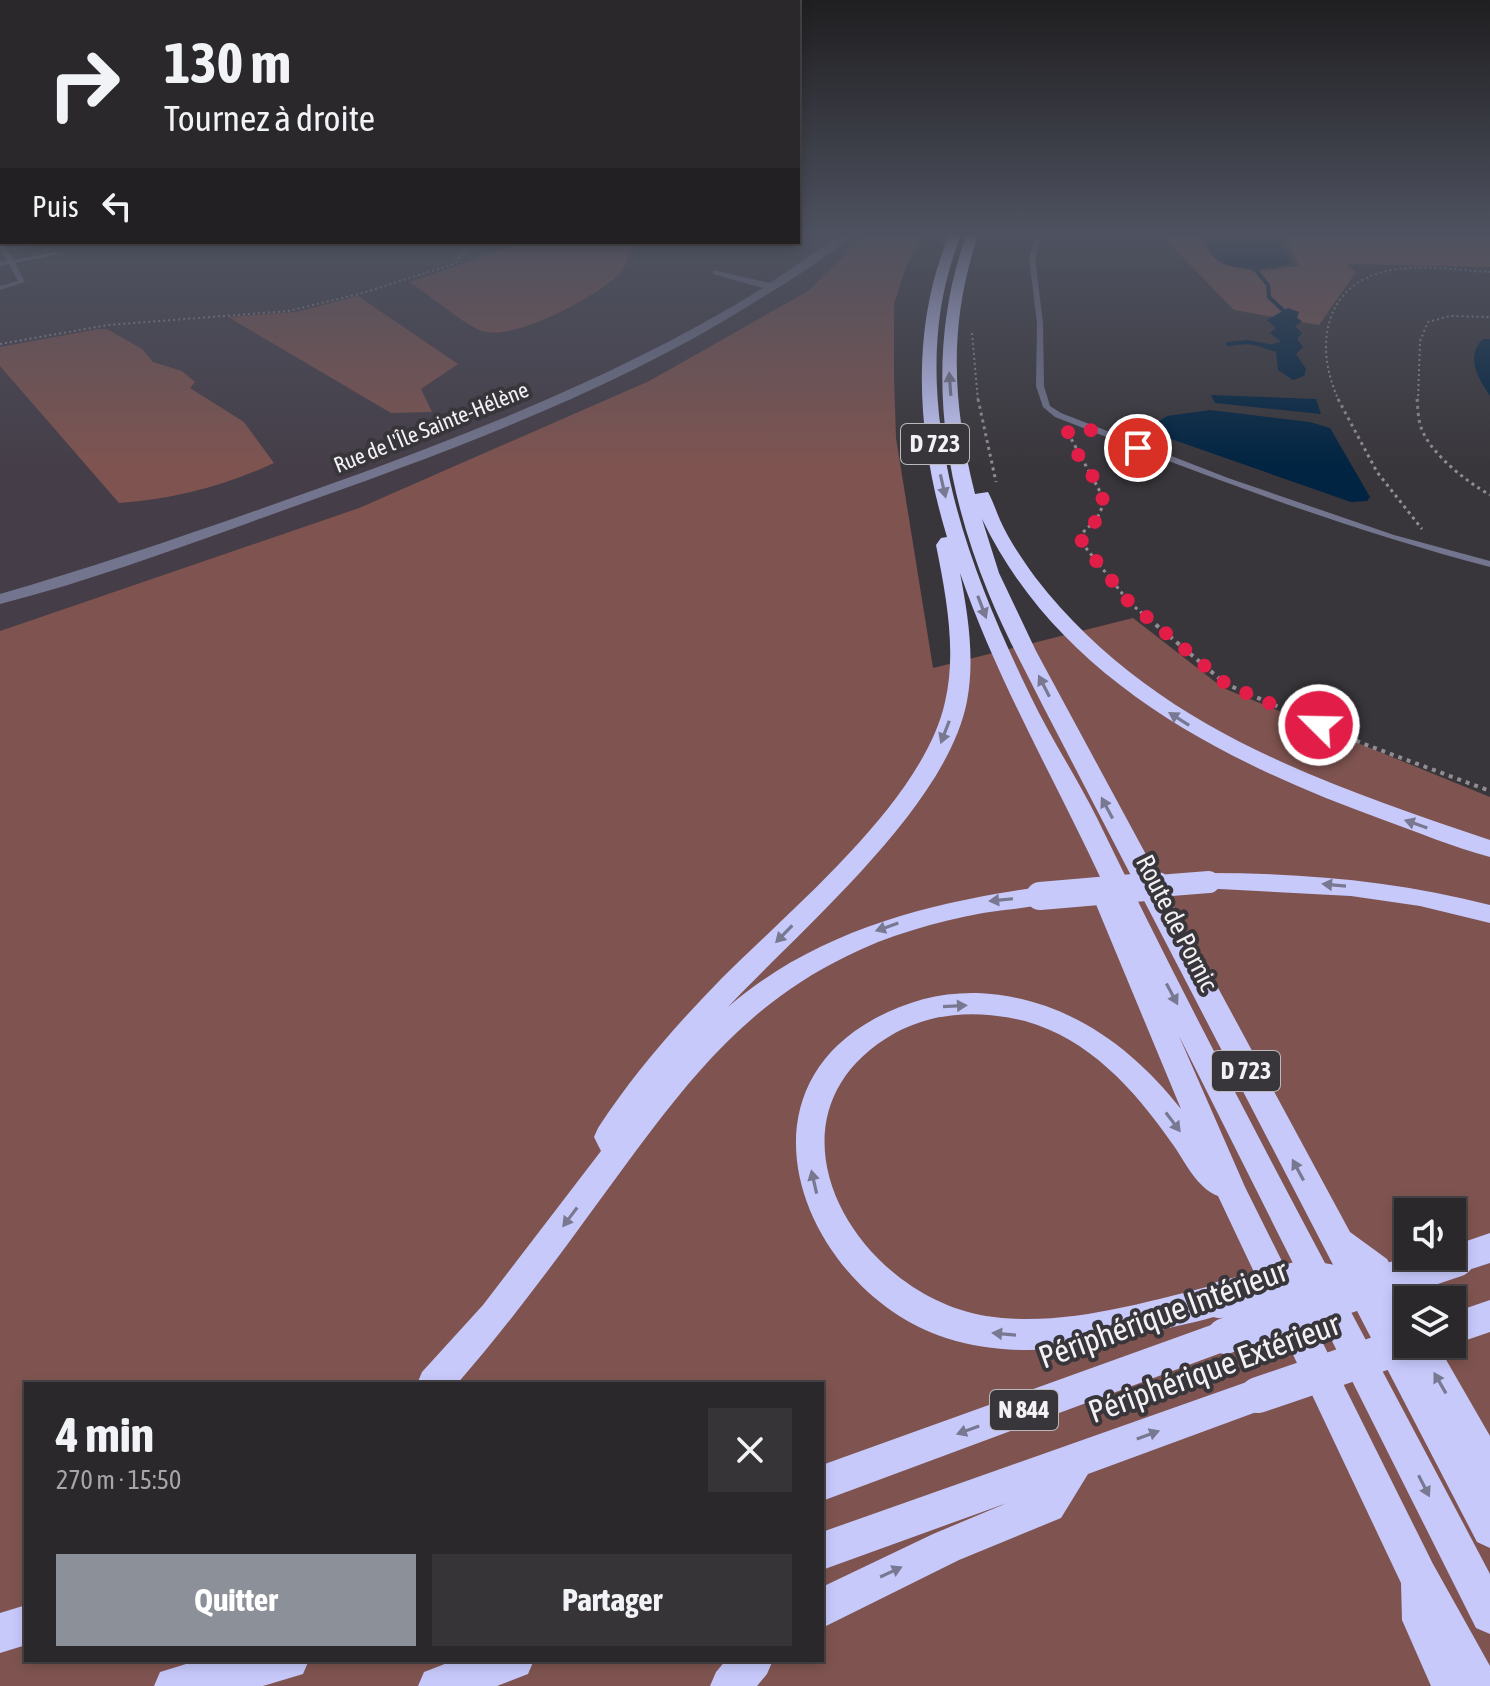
<!DOCTYPE html>
<html lang="fr">
<head>
<meta charset="utf-8">
<style>
	body { margin:0; font-family:"Asap Condensed",sans-serif; background:#373438; color:#f1f3f6; height:100vh; display:flex; flex-direction:column; font-size:30px; white-space:nowrap }
	* { box-sizing:border-box; margin:0 }
	p { font-size:26px; color:#a6a6a9 }
	.icon { flex:none; width:44px; height:44px; fill:none; stroke:currentColor; stroke-width:2; stroke-linecap:round; stroke-linejoin:round }
	.map { position:relative; flex:1; overflow:hidden }
	.side { position:absolute; left:24px; top:1382px; width:800px; height:280px; display:flex; flex-direction:column; background:#2b282c; border-radius:0px; box-shadow:0 4px 12px #0003,0 0 0 2px #474448 }
	.side>* { flex:none }
	.top-card { position:absolute; left:0px; top:0px; width:800px; height:244px; box-shadow:0 4px 12px #0003,0 0 0 2px #474448; background:#2b282c; color:#f1f3f6; overflow:hidden }
	.controls { position:absolute; left:1394px; top:1198px; display:grid; gap:16px }
	.controls a { display:grid; place-items:center; width:72px; height:72px; border-radius:0px; background:#2b282c; box-shadow:0 4px 12px #0003,0 0 0 2px #474448; font-size:40px }
	.pin { position:absolute; display:grid; place-items:center; width:68px; height:68px; color:#fff; margin:-34px; border:4px solid #fff; border-radius:50%; box-shadow:0 2px 8px #0007 }
	.me { position:absolute; width:88px; margin:-44px; rotate:293deg; stroke-linejoin:round; filter:drop-shadow(0 0 6px #0008) }
	.turn { display:flex; align-items:center; gap:28px; height:168px; padding:0 32px; font-size:36px }
	.turn .icon { width:104px; height:104px; stroke-width:2.5 }
	.turn b { display:block; font-size:56px; line-height:68px }
	.then { display:flex; align-items:center; height:76px; padding:0 32px; background:#0003; gap:16px; font-size:30px }
	.round { display:grid; place-items:center; flex:none; width:84px; height:84px; border-radius:0px; background:#373438 }
	.summary { display:flex; align-items:center; justify-content:space-between; height:136px; padding:0 32px }
	h1 { font-size:48px; font-weight:700; line-height:60px }
	.button { display:flex; gap:16px; margin-top:auto; padding:16px 32px }
	.button a { flex:1; height:92px; border-radius:0px; background:#8c9099; color:#fff; font-size:32px; font-weight:700; line-height:92px; text-align:center }
	.button a+a { background:#373438; color:#f1f3f6 }
	.map>svg:first-child { display:block }
	.built { fill:#453e48 }
	.green { fill:#7f5450; fill-rule:evenodd }
	.water { fill:#002442 }
	.lines { fill:none; stroke-linecap:round; stroke-linejoin:round }
	.stream { stroke:#002442; stroke-width:4 }
	.path-far2 { stroke:#908e92; stroke-width:2; stroke-dasharray:2 3; stroke-linecap:butt }
	.path-far1 { stroke:#908e92; stroke-width:3; stroke-dasharray:3 4; stroke-linecap:butt }
	.path { stroke:#908e92; stroke-width:4; stroke-dasharray:4 5; stroke-linecap:butt }
	.lane { fill:#73758e; fill-rule:evenodd }
	.street { fill:#73758e; fill-rule:evenodd }
	.highway { fill:#c7c9fb; fill-rule:evenodd }
	.highway-bridge-far2 { stroke:#c7c9fb; stroke-width:22 }
	.highway-bridge-far1 { stroke:#c7c9fb; stroke-width:28 }
	.highway-bridge { stroke:#c7c9fb; stroke-width:36 }
	.oneway { fill:#797891 }
	.route { stroke:#e11d48; stroke-width:14; stroke-dasharray:0 25.2 }
	.labels { text-anchor:middle; stroke-width:8; stroke-linejoin:round; paint-order:stroke }
	.far-street-label { font-size:22px; fill:#f3f1f4; stroke:#39363b }
	.shield { fill:#39363b; stroke:#bbb9bc; stroke-width:2 }
	.shield-label { font-size:24px; font-weight:bold; fill:#f3f1f4 }
	.street-label { font-size:26px; fill:#f3f1f4; stroke:#39363b }
	.near-street-label { font-size:32px; fill:#f3f1f4; stroke:#39363b }
</style>
</head>
<body>
<div class="map">
<svg width="1490" height="1686" viewBox="0 0 1490 1686">
	<rect width="100%" height="100%" fill="#39363b"/>
	<path class="built" d="M0,233L2,242H798V233H867L808,291L649,381L359,508L0,631Z"/>
	<path class="green" d="M867,233H926L907,264L894,304V376L896,438L933,668L1133,618L1223,688L1490,797V1686H0V631L359,508L649,381L808,291ZM1408,1212H1452V1256H1408ZM1408,1300H1452V1344H1408ZM26,1384H822V1660H26Z
		M1159,233H1195L1218,262L1256,272L1299,266L1284,233H1490V267L1347,264L1356,272L1319,325L1234,310Z
		M525,242H625L630,248C628,255 627,265 622,271C601,295 514,342 482,331C468,327 425,292 410,282Z
		M358,296L458,364L421,389L432,412L391,413L228,317L296,312Z
		M98,329H107L142,349L153,362L182,371L195,382L190,388L244,422L274,463C224,486 175,499 119,503L0,366V347Z"/>
	<path class="water" d="M1200,233H1274L1284,239L1281,245L1293,263C1273,269 1228,275 1212,255C1207,249 1206,239 1200,233Z
		M1288,308L1299,312L1297,318L1302,321L1295,326L1302,333L1297,339L1303,347L1296,354L1306,369L1304,376L1293,380L1278,370L1276,352L1260,347L1281,342L1270,333L1276,328L1267,320Z
		M1483,339H1490V396C1478,378 1465,357 1483,339Z
		M1211,395L1316,399L1321,414L1215,403Z
		M1210,410L1310,422L1330,428L1370,497L1367,501L1351,502L1154,433L1151,426L1167,416Z"/>
	<g class="lines">
		<path class="stream" d="M1252,265L1268,285L1269,297L1289,316
			M1228,344L1247,342L1269,346"/>
		<path class="path-far2" d="M972,333L978,401
			M0,344L108,325L288,311L359,294L454,264L466,248L461,242
			M1339,401C1313,345 1324,283 1391,270C1423,264 1457,270 1490,272
			M1418,401L1420,341L1428,322L1450,316L1490,317"/>
		<path class="path-far1" d="M978,399L996,482
			M1338,399L1377,472L1422,529
			M1417,399C1418,409 1418,421 1422,430C1433,456 1466,481 1490,495
			M1068,433L1103,497C1103,515 1094,522 1081,534L1082,543L1129,602L1144,615"/>
		<path class="path" d="M1142,613L1226,684L1364,744L1490,791"/>
		<path class="lane" d="M0,233H2V235H0Z
			M944,233H950L946,241L952,246V248H948L940,241Z
			M1037,233H1043L1035,258L1043,323L1044,386L1050,406L1061,413L1228,478L1394,535L1490,561V567C1341,528 1198,473 1055,417L1043,407L1036,386L1037,323L1029,258Z
			M0,240L6,247L42,242H58L8,250L13,260L56,252L59,254L15,263L25,282L0,290V286L18,281L9,264L0,266V262L7,261L0,248Z"/>
		<path class="street" d="M843,233H854C826,260 788,281 755,302C610,393 447,452 287,509C192,543 97,579 0,604V594C111,562 219,524 328,485C478,431 627,372 763,288L713,274V270L770,283Z"/>
		<path class="highway" d="M950,233H962C927,317 932,407 953,494C970,563 999,631 1030,695C1050,737 1076,776 1097,818C1221,1074 1358,1323 1490,1574V1634L1476,1628L1179,1036L1245,1187L1433,1564L1490,1666V1686H1431L1402,1620L1401,1583L1218,1196C1196,1188 1184,1159 1171,1142C1134,1089 1089,1039 1025,1021C980,1010 936,1011 895,1033C750,1115 853,1294 986,1316C1063,1328 1145,1302 1219,1284L1231,1289L1236,1300L1231,1311C1208,1320 1184,1324 1161,1330C1090,1347 1018,1361 946,1338C812,1295 725,1101 874,1019C907,1001 941,992 978,993C1063,997 1130,1044 1181,1109L1090,890L1093,884L1102,881C1054,778 997,680 960,573C968,614 975,659 967,701C947,807 801,929 728,1007C816,931 927,903 1040,887L1049,890L1053,896L1049,902C1028,909 1005,909 983,913C936,922 888,935 845,957C747,1005 690,1078 627,1163C572,1238 518,1314 457,1384H417L422,1372L483,1305L601,1151L594,1137L598,1128C634,1073 676,1025 722,978C793,907 923,801 945,702C957,651 946,595 936,545L941,538L947,537C917,439 909,328 950,233Z
			M967,233H979C948,322 952,403 975,494L988,492C993,501 996,511 1000,520C1009,540 1022,559 1035,577C1150,726 1319,782 1490,840V857C1453,847 1417,832 1381,819C1222,761 1059,679 982,519L999,573L1036,651L1350,1232L1387,1259L1411,1300H1408V1344H1437L1490,1436V1548L1477,1542L1044,708C1025,670 1004,632 988,592C941,477 924,351 967,233Z
			M1209,873C1305,873 1397,881 1490,905V923L1420,906L1351,896L1200,888L1197,882L1200,876Z
			M1490,1233V1263L1456,1274L1445,1269L1440,1259L1441,1256H1452V1246Z
			M1490,1300V1332L1452,1345L1449,1344H1452V1313Z
			M1225,1320L1237,1325L1242,1336L1237,1347L822,1501V1465Z
			M1258,1378L1270,1383L1275,1395L1270,1407L1088,1474L1061,1518L959,1560L822,1628V1587L933,1534L1007,1503L822,1570V1532Z
			M26,1605V1645L0,1653V1613Z
			M199,1660H309L303,1674L263,1686H154L160,1672Z
			M455,1660H534L528,1674L497,1686H418L424,1672Z
			M726,1660H773L767,1674L757,1686H710L716,1672Z"/>
		<path class="highway-bridge-far2" d="M1133,888L1209,882"/>
		<path class="highway-bridge-far1" d="M1040,896L1157,886"/>
		<path class="highway-bridge" d="M1219,1300L1305,1278L1362,1288
			M1225,1336L1456,1259
			M1258,1395L1408,1344"/>
	</g>
	<defs><path id="oneway-solid" d="M-6-.8H1V-3.2L6.5 0L1 3.2V.8H-6Z" transform="scale(2)"/></defs>
	<g class="oneway">
		<use href="#oneway-solid" transform="translate(950 384) rotate(-94)"/>
		<use href="#oneway-solid" transform="translate(943 486) rotate(77)"/>
		<use href="#oneway-solid" transform="translate(982 607) rotate(69)"/>
		<use href="#oneway-solid" transform="translate(1044 686) rotate(-117)"/>
		<use href="#oneway-solid" transform="translate(1179 719) rotate(-148)"/>
		<use href="#oneway-solid" transform="translate(945 732) rotate(111)"/>
		<use href="#oneway-solid" transform="translate(1107 808) rotate(-118)"/>
		<use href="#oneway-solid" transform="translate(1416 824) rotate(-161)"/>
		<use href="#oneway-solid" transform="translate(1334 885) rotate(-175)"/>
		<use href="#oneway-solid" transform="translate(1001 900) rotate(174)"/>
		<use href="#oneway-solid" transform="translate(887 927) rotate(161)"/>
		<use href="#oneway-solid" transform="translate(784 934) rotate(134)"/>
		<use href="#oneway-solid" transform="translate(1172 994) rotate(62)"/>
		<use href="#oneway-solid" transform="translate(955 1006) rotate(-3)"/>
		<use href="#oneway-solid" transform="translate(1173 1122) rotate(53)"/>
		<use href="#oneway-solid" transform="translate(1298 1170) rotate(-118)"/>
		<use href="#oneway-solid" transform="translate(814 1182) rotate(-103)"/>
		<use href="#oneway-solid" transform="translate(570 1217) rotate(127)"/>
		<use href="#oneway-solid" transform="translate(1004 1334) rotate(-175)"/>
		<use href="#oneway-solid" transform="translate(1440 1383) rotate(-120)"/>
		<use href="#oneway-solid" transform="translate(968 1430) rotate(160)"/>
		<use href="#oneway-solid" transform="translate(1148 1435) rotate(-20)"/>
		<use href="#oneway-solid" transform="translate(1424 1486) rotate(63)"/>
		<use href="#oneway-solid" transform="translate(891 1572) rotate(-25)"/>
	</g>
	<linearGradient id="sky" x2="0" y2="1"><stop stop-color="#1f1e20"/><stop offset="0.5" stop-color="#4e5260"/><stop offset="1" stop-color="#4e5260" stop-opacity="0"/></linearGradient>
	<rect width="1490" height="469" fill="url(#sky)"/>
	<g class="lines">
		<path class="route" d="M1138,448L1080,426L1068,432C1077,471 1133,498 1081,534L1082,543L1129,602L1226,684L1319,725"/>
	</g>
	<g class="labels">
		<g class="far-street-label">
			<text transform="translate(431 427) rotate(-22)" y="8">Rue de l'Île Sainte-Hélène</text>
		</g>
		<g class="shield">
			<rect x="901" y="424" width="68" height="40" rx="6"/>
			<rect x="1212" y="1051" width="68" height="40" rx="6"/>
			<rect x="990" y="1390" width="68" height="40" rx="6"/>
		</g>
		<g class="shield-label">
			<text x="935" y="452">D 723</text>
			<text x="1246" y="1079">D 723</text>
			<text x="1024" y="1418">N 844</text>
		</g>
		<g class="street-label">
			<text transform="translate(1177 923) rotate(63)" y="9">Route de Pornic</text>
		</g>
		<g class="near-street-label">
			<text transform="translate(1163 1314) rotate(-20)" y="11">Périphérique Intérieur</text>
			<text transform="translate(1214 1368) rotate(-20)" y="11">Périphérique Extérieur</text>
		</g>
	</g>
</svg>
<div class="controls">
<a><svg class="icon" aria-label="sound" viewBox="0 0 24 24"><path d="M4 9h4l5-4v14l-5-4H4zM17 9q2 3 0 6"/></svg></a>
<a><svg class="icon" aria-label="layers" viewBox="0 0 24 24"><path d="M12 4l9 5-9 5-9-5zM3 14l9 5 9-5"/></svg></a>
</div>
<div class="pin" style="left:1138px;top:448px;background:#d93025"><svg class="icon" aria-label="arrive" viewBox="0 0 24 24"><path d="M6 21V4h12l-3 4 3 4H6"/></svg></div>
<svg class="me" style="left:1319px;top:725px" viewBox="-20 -20 40 40"><circle r="17" fill="#e11d48" stroke="#fff" stroke-width="3"/><path d="M0-11L8 9 0 5-8 9z" fill="#fff"/></svg>
<div class="top-card">
<div class="turn"><svg class="icon" aria-label="right" viewBox="0 0 24 24"><path d="M7 20v-9h11M14 6l5 5-5 5"/></svg><div><b>130 m</b>Tournez à droite</div></div>
<div class="then">Puis<svg class="icon" aria-label="left" viewBox="0 0 24 24"><path d="M17 20v-9H6M10 6l-5 5 5 5"/></svg></div>
</div>
<section class="side">
<div class="summary"><div><h1>4 min</h1><p>270 m · 15:50</p></div><a class="round"><svg class="icon" aria-label="close" viewBox="0 0 24 24"><path d="M6 6l12 12M18 6L6 18"/></svg></a></div>
<div class="button"><a>Quitter</a><a>Partager</a></div>
</section>
</div>
</body>
</html>
